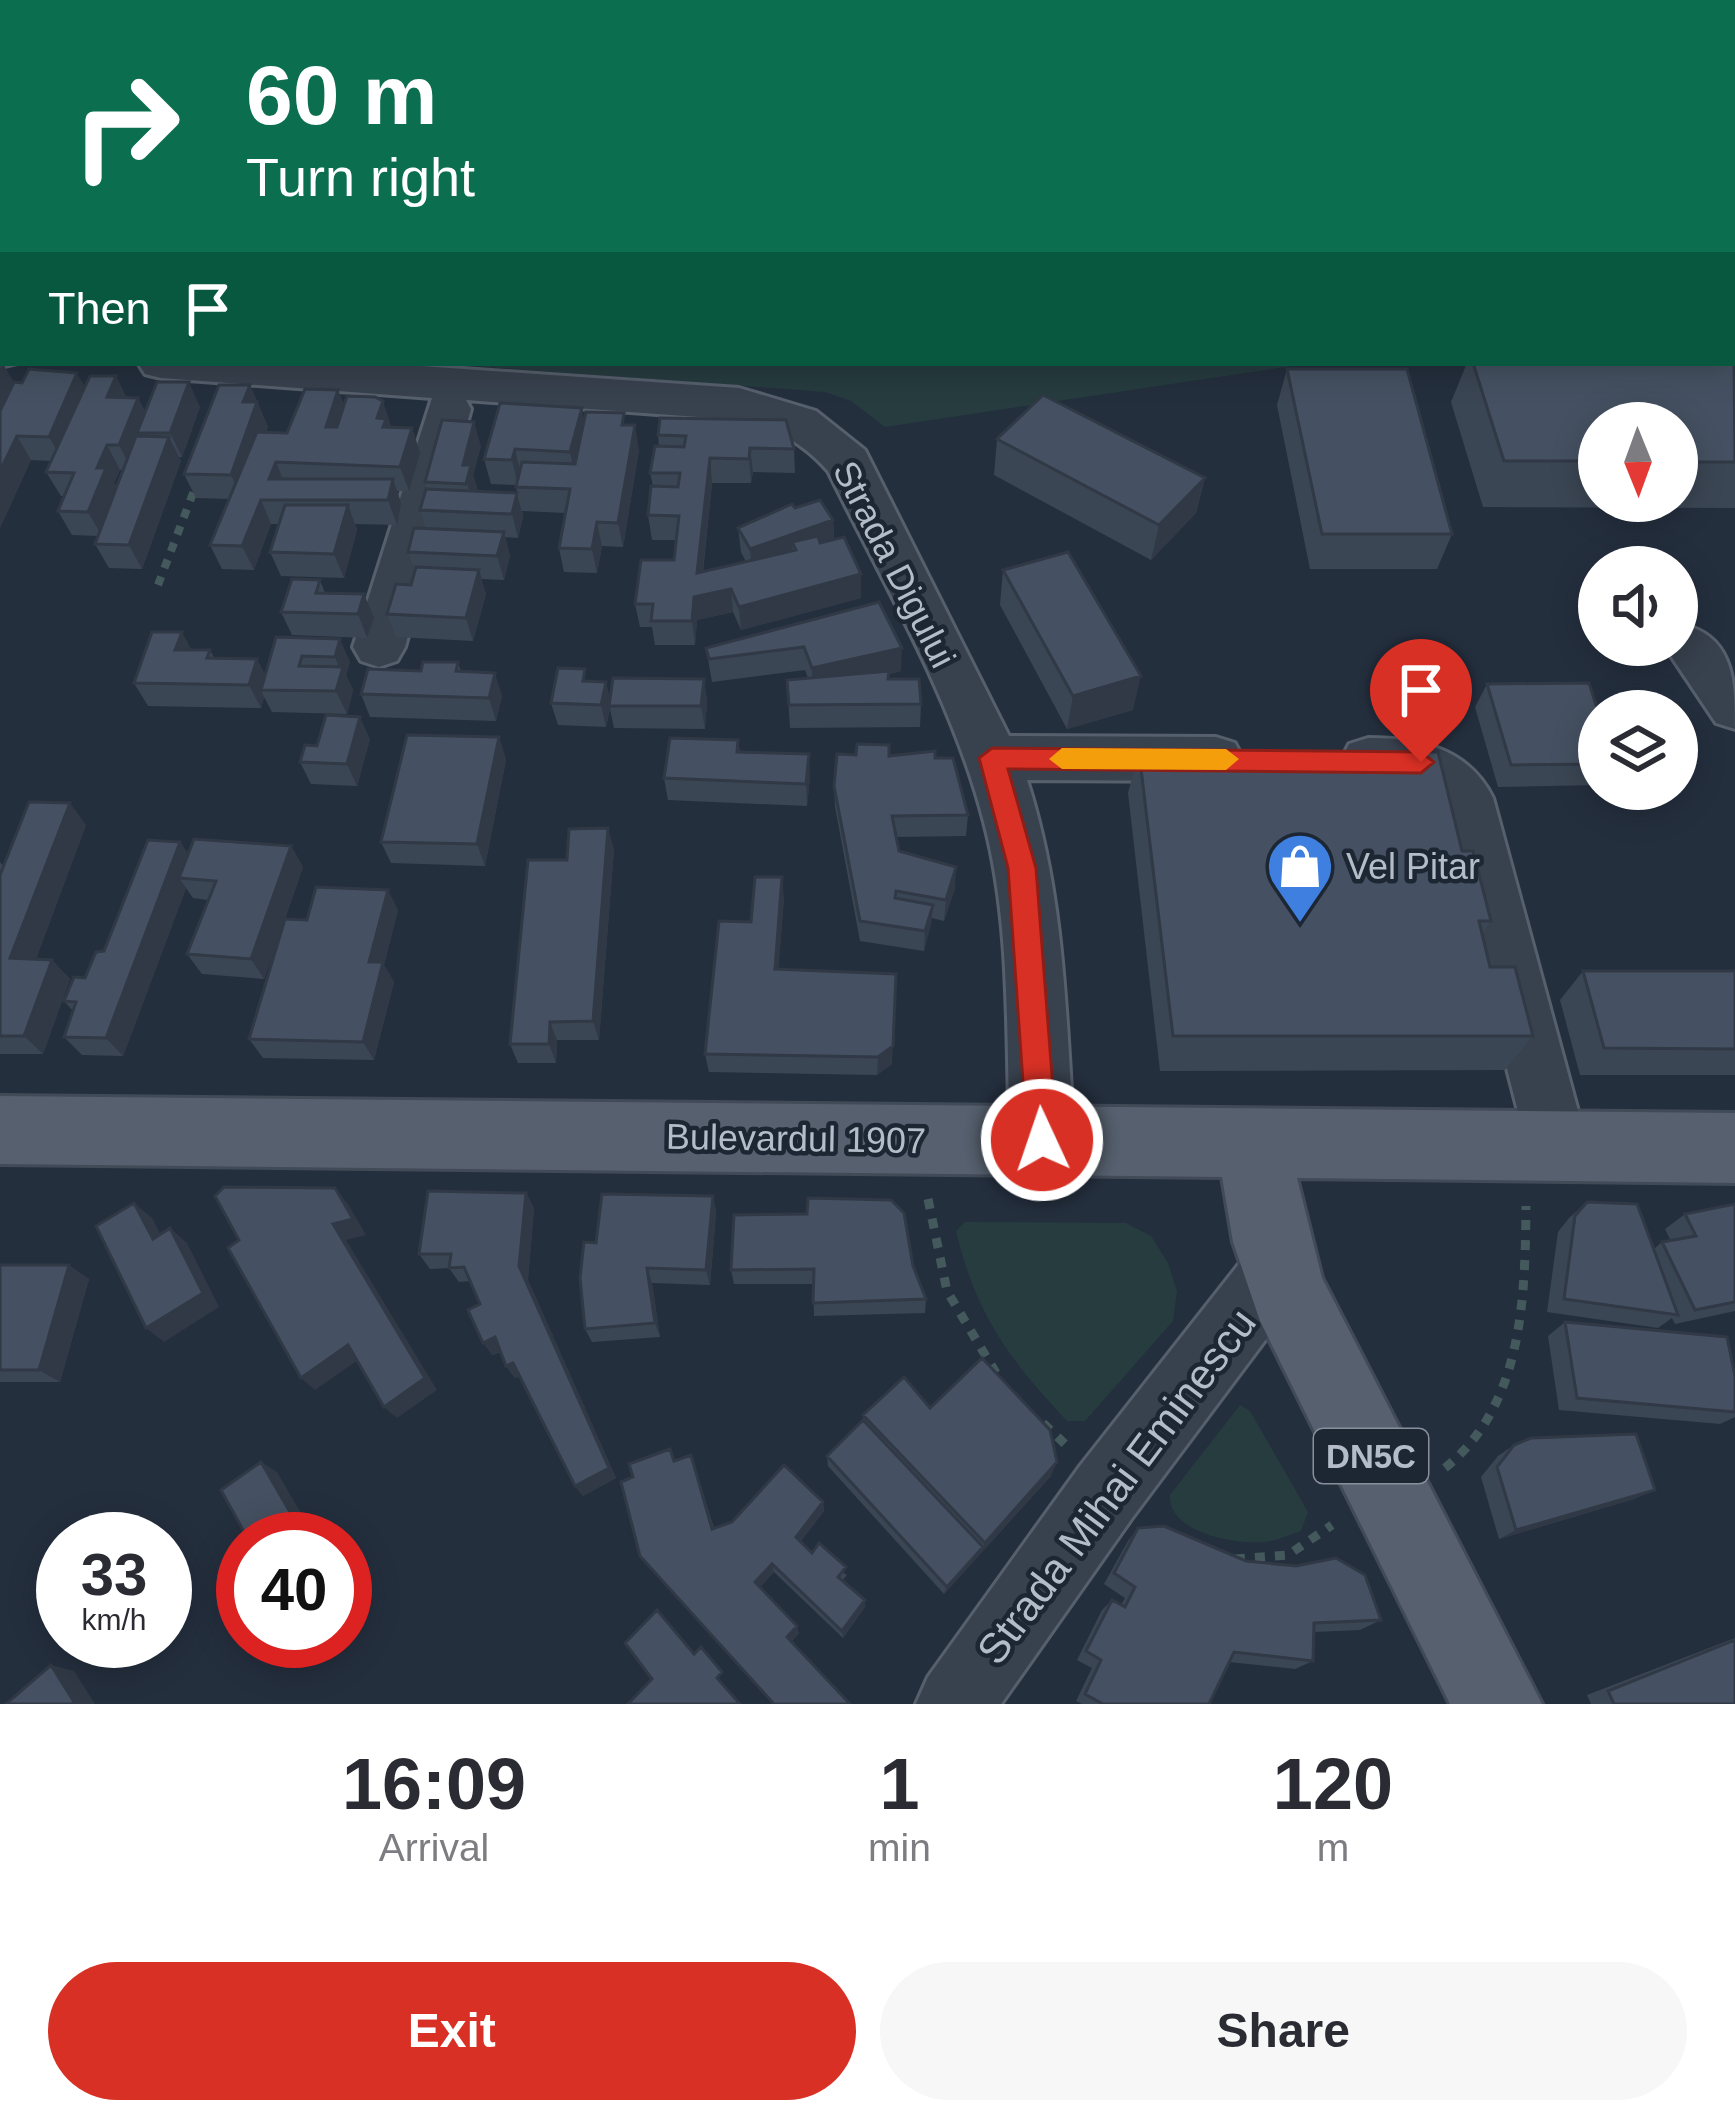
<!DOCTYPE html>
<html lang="en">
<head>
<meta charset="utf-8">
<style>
	body { margin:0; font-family:Arial,sans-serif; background:#f7f7f7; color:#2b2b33; height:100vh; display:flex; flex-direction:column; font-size:45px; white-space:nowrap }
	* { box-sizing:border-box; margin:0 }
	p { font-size:39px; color:#7c7c81 }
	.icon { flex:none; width:66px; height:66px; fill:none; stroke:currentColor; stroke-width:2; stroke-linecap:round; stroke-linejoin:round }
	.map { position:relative; height:1704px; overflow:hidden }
	.panel { display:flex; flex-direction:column; background:#fff; flex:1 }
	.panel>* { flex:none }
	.banner { position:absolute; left:0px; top:0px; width:1737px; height:366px; box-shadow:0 6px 30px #0003; background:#0b6e4f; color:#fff; overflow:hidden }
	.needle { width:78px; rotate:179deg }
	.fabs { position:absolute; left:1578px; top:402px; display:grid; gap:24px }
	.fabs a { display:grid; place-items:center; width:120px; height:120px; border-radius:50%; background:#fff; box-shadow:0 6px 30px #0003; font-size:60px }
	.speed { position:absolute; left:36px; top:1512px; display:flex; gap:24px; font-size:60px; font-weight:700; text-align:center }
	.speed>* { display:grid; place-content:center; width:156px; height:156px; border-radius:50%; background:#fff; box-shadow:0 6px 30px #0003; line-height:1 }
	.speed small { font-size:30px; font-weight:400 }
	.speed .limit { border:18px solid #d22; background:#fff; color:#111 }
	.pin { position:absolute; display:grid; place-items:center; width:102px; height:102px; color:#fff; margin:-123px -51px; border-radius:50% 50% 50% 0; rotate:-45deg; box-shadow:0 0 12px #0007 }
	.pin .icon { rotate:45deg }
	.me { position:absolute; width:132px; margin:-66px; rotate:357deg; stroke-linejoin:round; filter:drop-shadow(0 0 9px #0008) }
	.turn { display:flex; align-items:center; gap:42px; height:252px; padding:0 48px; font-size:54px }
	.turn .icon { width:156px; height:156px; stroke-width:2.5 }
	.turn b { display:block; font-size:84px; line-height:102px }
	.then { display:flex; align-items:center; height:114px; padding:0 48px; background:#0003; gap:24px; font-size:45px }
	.eta { display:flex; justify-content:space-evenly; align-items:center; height:204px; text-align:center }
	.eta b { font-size:72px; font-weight:600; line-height:84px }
	.primary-button { display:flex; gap:24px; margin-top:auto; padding:24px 48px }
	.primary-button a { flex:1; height:138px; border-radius:72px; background:#d93025; color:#fff; font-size:48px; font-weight:600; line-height:138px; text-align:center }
	.primary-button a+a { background:#f7f7f7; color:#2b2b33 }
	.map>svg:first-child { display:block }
	.green { fill:#263c3f }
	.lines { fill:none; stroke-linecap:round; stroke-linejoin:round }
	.minor-casing { stroke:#565f6c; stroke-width:6 }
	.major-casing { stroke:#414a57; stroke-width:6 }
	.path-far1 { stroke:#44595c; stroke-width:8; stroke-dasharray:9 9; stroke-linecap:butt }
	.path { stroke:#44595c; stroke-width:9; stroke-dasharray:10 10; stroke-linecap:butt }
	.minor { fill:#38414e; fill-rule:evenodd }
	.major { fill:#56606e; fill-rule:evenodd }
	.wall { fill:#3b4654; fill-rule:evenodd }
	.shaded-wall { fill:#303945 }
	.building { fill:#455162; stroke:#303945; stroke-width:3 }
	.route { fill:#d93025; stroke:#8d1f18; stroke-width:3 }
	.slow { fill:#f59e0b }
	.labels { text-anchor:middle; stroke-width:9; stroke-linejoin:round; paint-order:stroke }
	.shield { fill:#1d2633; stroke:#878f9c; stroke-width:3 }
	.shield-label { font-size:33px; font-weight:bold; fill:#b4bcc9 }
	.street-label { font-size:36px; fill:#b4bcc9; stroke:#1d2633 }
	.poi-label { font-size:36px; fill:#b4bcc9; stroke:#1d2633; text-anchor:start }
	.near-street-label { font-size:42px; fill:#b4bcc9; stroke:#1d2633 }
</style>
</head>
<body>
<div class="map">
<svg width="1735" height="1704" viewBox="0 0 1735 1704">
	<rect width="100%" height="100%" fill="#242f3e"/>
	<path class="green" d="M0,0H1735V232L1734,3H3V218Z
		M433,363H1312L885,427L851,401L825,392Z
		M965,1222L1126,1223L1151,1236L1168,1263L1177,1291L1173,1321L1085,1421H1067C1009,1359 976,1315 956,1231Z
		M1240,1405L1250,1411L1308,1512L1301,1531C1289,1535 1276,1541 1264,1542C1235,1545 1167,1532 1170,1495Z"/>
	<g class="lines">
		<defs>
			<path id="minor" d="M0,337L3,363H17L0,367Z
				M138,363H378L739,388L816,411L865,450L1009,736L1216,737L1235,743L1243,759L1235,775L1216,781L1027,780C1065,897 1066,1018 1074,1140L1065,1161L1042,1170L1019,1161L1010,1140C1006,1035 1011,924 984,822C952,698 884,585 828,471C803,443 776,428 739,420L466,400L471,409L405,647L397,661L379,667L361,661L353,647L432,398L161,378L145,374Z
				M1691,627C1735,642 1735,687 1735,729L1716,723L1665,647L1677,645V631Z
				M1368,738C1420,738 1468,748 1493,798L1588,1148L1579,1169L1556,1178L1533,1169L1439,806L1415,786L1349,776L1341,760L1349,744Z
				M1278,1235L1302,1245L1311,1268L1302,1291L1132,1518L1001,1704H916L928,1677L1080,1466L1254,1245Z"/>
			<path id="major" d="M0,1096L1735,1113V1183L1297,1178L1322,1278L1542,1704H1450L1260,1321L1233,1242L1222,1177L0,1164Z"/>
		</defs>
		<use href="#minor" class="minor-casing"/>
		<use href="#major" class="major-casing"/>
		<path class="path-far1" d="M158,585L195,488"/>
		<path class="path" d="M928,1199L947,1291L996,1373
			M1043,1423L1067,1446
			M1445,1468C1523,1405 1525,1299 1526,1206
			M1235,1559L1288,1555L1332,1525"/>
		<use href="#minor" class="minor"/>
		<use href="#major" class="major"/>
	</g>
	<path class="wall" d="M1735,355V508L1483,507L1451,402L1467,363H1734ZM1599,423H1677V501H1599Z
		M0,364H3L14,383L85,387L116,376L126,397L138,398L145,412L200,407L182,457H179L181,461L142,569L109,568L95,544L98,536L72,535L58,511L64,496H61L46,472L51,461L31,460L0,528ZM120,470H123L117,487L114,483Z
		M1287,369L1452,534L1437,569H1310L1277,405Z
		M250,385L268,427L266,432L287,433L338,390L344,405L391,426V428H412L420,453L409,491H397L401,503L397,525L355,524L357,530L344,578L281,576L270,552L279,524H271L254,570L222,569L210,545L229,499L196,498L184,474Z
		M660,418L794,449L795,473L753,472L751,483H712L703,572L746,562L741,552L738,528L795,508L833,520L834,539L861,598L741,630L733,612L697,620L695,645H655L652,627H640L635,604L674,560L676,540H652L648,515L653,486L650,473L659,446L658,435Z
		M584,421L626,425L639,450L623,547L602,546L597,573L564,572L559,548L566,513L522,511L523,517L518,538L505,537L510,556L504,580L481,579L486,594L473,641L396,637L387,614L411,585L415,572L408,552L426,529L420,510L427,489L425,482L481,446L473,475L477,491L517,493L516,485L491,484L484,459Z
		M997,439L1205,478L1196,513L1151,560L994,475Z
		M1003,570L1133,710L1067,729L1000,605Z
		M320,580L325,593L374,618L367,638L292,635L281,612Z
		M879,602L901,671L889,674L888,679L921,704L920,727L790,728L787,680L808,678L805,670L712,682L706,648Z
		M276,637L350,662L346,675L353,690L347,714L272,712L264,697L261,708L148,706L134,683L192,650H210L214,658L257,659L265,675Z
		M458,662L461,672L502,696L496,721L370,717L361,694L421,671Z
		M704,679L707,702L705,729L614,728L610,709L606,727L558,725L551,703L588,681L606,682L610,700Z
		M1487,684L1599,714V785L1498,787L1475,707Z
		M499,737L506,760L485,866L391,863L381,842Z
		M370,739L357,786L311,784L300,762Z
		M738,740L740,752L810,776L807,806L668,800L664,778Z
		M1139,752L1462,851L1491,921L1482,934L1490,967L1533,1036L1505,1070L1160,1071L1128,793Z
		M889,756L935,758L968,815L966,836L896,837L899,851L955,888L944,921L932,918L924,951L860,941L835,807L834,786Z
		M86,825L36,959L52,960L70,979L43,1054H0V862L3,866Z
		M180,842L188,854L291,846L303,867L285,919L307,920L398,910L384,965L394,982L374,1060L263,1058L249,1039L284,922L264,979L202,974L187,954L208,900L193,898L186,888L123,1056L82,1055L64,1037L73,1011L64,1001L85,978Z
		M614,849L599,1040H557L556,1063H518L510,1044L567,860Z
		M784,898L778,969L892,1064L877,1075L709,1072L705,1054L751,922Z
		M1583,971H1735V1075H1580L1560,1000Z
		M526,1193L534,1208L528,1280L616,1478L583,1496L575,1486L519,1376L515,1378L506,1366L501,1352L492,1355L480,1304L471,1281L459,1282L449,1268L430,1269L419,1254Z
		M713,1196L716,1212L710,1285L652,1283L660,1337L592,1342L585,1329L596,1243Z
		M1587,1202L1654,1249L1662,1242L1671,1241L1665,1229L1685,1214L1735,1204V1311L1675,1324L1672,1318L1658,1328L1547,1312L1558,1232L1569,1218Z
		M0,1265L89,1279L60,1382H0Z
		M913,1266L926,1299L925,1313L814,1316L813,1284H734L731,1270Z
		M1565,1322L1735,1376V1417L1720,1424L1559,1410L1548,1336Z
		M930,1408L1057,1462L1050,1477L944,1594L828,1466L827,1456L863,1420V1415Z
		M1514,1445L1655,1490L1634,1499L1499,1539L1481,1477L1498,1456Z
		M691,1455L714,1528L823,1502L824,1511L801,1541L812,1553L847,1575L842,1581L865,1600V1607L843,1638L774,1572L760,1587L799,1633L791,1642L850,1704H773L640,1556L675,1460Z
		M1138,1528L1381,1620L1360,1630L1314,1632L1313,1661L1295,1669L1229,1662L1209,1704H1082L1076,1701L1092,1668L1077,1660L1102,1610L1112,1600L1121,1605L1125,1598L1104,1584L1128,1541Z
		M1735,1638V1704H1591L1587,1695Z"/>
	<path class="shaded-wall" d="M3,364L17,389L0,415V368Z
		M77,373L91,398L63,461L49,437Z
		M116,376L128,401L107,397Z
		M189,382L200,407L182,457L170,433Z
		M250,385L268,427L242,500L231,475L243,402Z
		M338,390L347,415L335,452L326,427Z
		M138,398L151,422L137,433L143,443L132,470L119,445Z
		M383,401L391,426L390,430L394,443L377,418Z
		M582,408L586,433L575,477L570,452Z
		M474,422L481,446L473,475L478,490L473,508L463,465Z
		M635,425L639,450L623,547L618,523Z
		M412,428L420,453L409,491L400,467Z
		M17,436L31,460L0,528V471Z
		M169,437L181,461L142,569L129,545Z
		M107,445L120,470L114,483L120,493L102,536L88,512L97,468Z
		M750,448L753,472L751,483L749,459Z
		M515,449L521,474L518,485L512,460Z
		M710,458L712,483L700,595L731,589L733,612L697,620L695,645L692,621Z
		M276,462L286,487L269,479Z
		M1205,478L1196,513L1151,560L1159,525Z
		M393,479L401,503L397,525L388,500Z
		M517,493L523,517L518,538L512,514Z
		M261,500L271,524L254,570L242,546Z
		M348,505L357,530L344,578L334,554Z
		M833,520L834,545L796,550L792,542L793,559L752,573L750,549Z
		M597,522L602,546L597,573L592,549Z
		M504,532L510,556L504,580L497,556Z
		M479,570L486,594L473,641L466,618Z
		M861,574V598L741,630L739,607Z
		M364,594L374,618L367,638L358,614Z
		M182,632L195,656L175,650Z
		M340,639L350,662L346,675L353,690L347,714L336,691L341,672L335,657Z
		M902,648L901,671L813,691L812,668Z
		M257,659L268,682L261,690L264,697L261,708L249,685Z
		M495,673L502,696L496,721L489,698Z
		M1141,676L1133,710L1067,729L1073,696Z
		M704,679L707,702L705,729L701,706Z
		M606,682L611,705L606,727L601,705Z
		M360,717L370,739L357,786L347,764Z
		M499,737L506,760L485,866L477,844Z
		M809,754L810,776L807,806L806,784Z
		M70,803L86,825L29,978L10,958Z
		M608,828L614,849L599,1040L593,1021Z
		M180,842L194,864L179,878L186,888L123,1056L106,1038Z
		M291,846L303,867L264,979L251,959Z
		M956,867L955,888L944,921L946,900Z
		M782,877L784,898L777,988L775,969Z
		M388,890L398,910L384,965L394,982L374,1060L363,1042L369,962Z
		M933,905L931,925L924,951L925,931Z
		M52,960L70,979L43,1054L24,1036Z
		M896,974L892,1064L877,1075L878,1057Z
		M550,1022L557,1040L556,1063L549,1044Z
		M335,1188L348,1204L366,1235L346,1240L437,1390L397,1418L384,1407L333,1224Z
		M526,1193L534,1208L528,1280L616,1478L583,1496L575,1486L519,1266Z
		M713,1196L716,1212L710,1285L706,1270Z
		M134,1203L152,1218L170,1254L153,1239Z
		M170,1228L187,1243L219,1307L164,1342L146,1328Z
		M69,1265L89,1279L60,1382L39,1370Z
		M647,1268L652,1283L660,1337L655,1323Z
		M495,1337L504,1350L492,1355L483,1343Z
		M348,1345L361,1358L315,1390L301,1378Z
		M513,1363L521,1375L515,1378L506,1366Z
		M261,1462L277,1472L316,1539L301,1531Z
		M1057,1462L1050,1477L944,1594L947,1587Z
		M1655,1490L1634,1499L1499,1539L1516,1530Z
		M823,1502L824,1511L798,1545L796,1537Z
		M316,1519L331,1528L337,1539H328Z
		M345,1552L362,1581L345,1594Z
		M772,1564L774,1572L758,1590L755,1582Z
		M865,1600V1607L843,1638L842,1631Z
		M797,1626L799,1633L789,1643L787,1637Z
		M51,1665L74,1671L95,1704H71Z"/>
	<path class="building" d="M1734,355L1735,462H1677V423H1599V461H1504L1473,363H1734Z
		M29,369L77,373L49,437L17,436L0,471V411L14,382L22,383Z
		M1287,369H1407L1452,534H1322Z
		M90,376H116L107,397L138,398L119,445H107L97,468H106L88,512L58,511L74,473L46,472Z
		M157,382H189L170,433H137Z
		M219,385H250L243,402H257L231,475L184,474Z
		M305,389L338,390L326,427H337L347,396L375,397L383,401L377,418L386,419L383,427L412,428L400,467L276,462L269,479H393L388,500H261L242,546L210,545L257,432L287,433Z
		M1043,395L1205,478L1159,525L997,439Z
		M500,403L582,408L570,452L515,449L512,460L484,459Z
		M586,412L624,413L622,425H635L618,523L597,522L592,549L559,548L570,489L516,487L522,462L575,464Z
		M660,418L786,420L794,449L750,448L749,459L710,458L697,573L796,550L792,542L818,536L820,543L844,537L861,574L739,607L731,589L694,597L692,621H651L653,604H635L641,560H674L679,516L648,515L651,486L678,487L680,473H650L655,446L684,447L686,436L658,435Z
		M442,420L474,422L463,465H471L466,484L425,482Z
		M136,436L169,437L129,545L95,544Z
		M426,489L517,493L512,514L420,510Z
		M820,500L833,520L750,549L738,528L792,504L795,508Z
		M285,505H348L334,554L270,552Z
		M414,528L504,532L497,556L408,552Z
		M1068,552L1141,676L1073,696L1003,570Z
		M416,567L479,570L466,618L387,614L396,584L411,585Z
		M292,579L320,580L316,593L364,594L358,614L281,612Z
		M879,602L902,648L812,668L804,647L709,659L706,648Z
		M152,632H182L175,650H210L207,658L257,659L249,685L134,683Z
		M276,637L340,639L335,657L302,656L299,666L343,667L336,691L261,690Z
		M423,662H458L456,671L495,673L489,698L361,694L368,669L421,671Z
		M558,668L585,669L583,681L606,682L601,705L551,703Z
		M889,671L888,679H919L921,704L789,705L787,680Z
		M613,678L704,679L701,706H609Z
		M1589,683L1599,714V764L1511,765L1487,684Z
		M326,715L360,717L347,764L300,762L305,745L317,746Z
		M407,735L499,737L477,844L381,842Z
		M670,738L738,740L737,752L809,754L806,784L664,778Z
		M857,744L889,745V756L935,751V758H953L968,815L892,816L899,851L956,867L946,900L896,891L895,898L933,905L925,931L860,921L834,786L837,754L856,755Z
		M1139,752H1438L1462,851H1473L1491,921H1479L1490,967H1515L1533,1036H1173Z
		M29,802L70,803L10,958L52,960L24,1036H0V875Z
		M608,828L593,1021L550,1022L549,1044H510L528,860H567L569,829Z
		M194,839L291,846L251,959L187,954L216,881L179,878Z
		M148,840L180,842L106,1038L64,1037L76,1002L64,1001L74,977L85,978L96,952L104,951Z
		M755,877H782L775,969L896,974L893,1046L878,1057L705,1054L719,921L751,922Z
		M316,887L388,890L369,962H383L363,1042L249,1039L285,919L307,920Z
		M1583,971H1735V1049L1604,1048Z
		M224,1187L335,1188L353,1219L333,1224L425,1378L384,1407L348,1345L301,1378L228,1248L239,1240L215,1196Z
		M428,1191L526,1193L519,1266L609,1468L575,1486L513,1363L506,1366L495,1337L483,1343L468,1310L480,1304L464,1267L449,1268L451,1254H419Z
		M602,1194L713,1196L706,1270L647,1268L655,1323L585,1329L580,1278L584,1242L596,1243Z
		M808,1198L891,1200L904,1213L913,1266L926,1299L813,1303L814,1269L731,1270L734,1215L807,1214Z
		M1587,1202L1637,1204L1678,1315L1564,1299L1575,1216Z
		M134,1203L153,1239L170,1228L203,1293L146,1328L96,1226Z
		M1735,1204V1302L1695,1310L1662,1242L1696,1236L1685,1214Z
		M0,1265H69L39,1370H0Z
		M1565,1322L1727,1337L1735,1376V1412L1577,1398Z
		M982,1358L1050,1430L1057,1462L985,1543L863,1415L904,1377L930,1408Z
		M863,1420L983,1547L947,1587L827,1456Z
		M1636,1434L1655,1490L1516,1530L1497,1467L1514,1445L1531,1438Z
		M670,1449L674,1461L691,1455L712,1529L732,1522L784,1465L823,1502L796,1537L812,1553L819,1543L846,1567L838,1577L865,1600L842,1631L772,1564L755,1582L797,1626L787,1637L850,1704H774L640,1556L621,1482L633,1477L629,1464Z
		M261,1462L301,1531L316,1519L328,1539H248L221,1490Z
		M1164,1526L1246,1561L1296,1566L1336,1558L1365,1575L1381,1620L1314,1623L1313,1661L1234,1652L1209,1704H1103L1085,1694L1101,1660L1086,1651L1112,1600L1125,1607L1135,1587L1114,1573L1138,1528Z
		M657,1610L694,1654L701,1647L722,1672L717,1678L740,1704H628L652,1679L625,1643Z
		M1735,1640V1704H1614L1608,1691Z
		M51,1665L74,1702L71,1704H6Z"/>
	<path class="route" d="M992,748L1421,752L1434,762L1421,773L1008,769L1036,868L1057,1140L1053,1150L1042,1155L1031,1150L1027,1140L1008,868L979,758Z"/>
	<path class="slow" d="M1062,748L1226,749L1239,759L1226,770L1062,769L1049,759Z"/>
	<defs>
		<symbol id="shop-pin" viewBox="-11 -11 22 30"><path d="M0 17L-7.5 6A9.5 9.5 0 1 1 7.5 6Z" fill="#3f7fe0" stroke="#1d2633"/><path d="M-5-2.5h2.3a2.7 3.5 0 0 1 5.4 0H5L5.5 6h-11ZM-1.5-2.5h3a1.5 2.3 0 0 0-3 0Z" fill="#fff"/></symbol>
	</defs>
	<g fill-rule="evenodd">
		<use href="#shop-pin" x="1262" y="828" width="76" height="104"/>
	</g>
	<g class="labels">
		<rect class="shield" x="1314" y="1429" width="114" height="54" rx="9"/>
		<g class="shield-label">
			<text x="1371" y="1468">DN5C</text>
		</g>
		<g class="street-label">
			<text transform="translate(895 564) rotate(63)" y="13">Strada Digului</text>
			<text transform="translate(796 1138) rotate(1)" y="13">Bulevardul 1907</text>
		</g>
		<g class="poi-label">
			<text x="1346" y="879">Vel Pitar</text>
		</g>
		<g class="near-street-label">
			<text transform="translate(1116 1486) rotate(-53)" y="15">Strada Mihai Eminescu</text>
		</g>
	</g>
</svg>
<div class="fabs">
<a><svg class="needle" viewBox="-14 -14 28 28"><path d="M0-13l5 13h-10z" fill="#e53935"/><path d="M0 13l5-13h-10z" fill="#7c7c81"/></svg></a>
<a><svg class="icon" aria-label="sound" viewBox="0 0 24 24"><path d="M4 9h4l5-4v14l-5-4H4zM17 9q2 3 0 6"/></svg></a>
<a><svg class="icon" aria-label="layers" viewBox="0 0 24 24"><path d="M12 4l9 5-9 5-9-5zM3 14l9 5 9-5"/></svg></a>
</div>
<div class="speed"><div>33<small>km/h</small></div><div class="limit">40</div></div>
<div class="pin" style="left:1421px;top:762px;background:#d93025"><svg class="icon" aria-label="arrive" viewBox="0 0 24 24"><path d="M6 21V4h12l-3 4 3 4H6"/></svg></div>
<svg class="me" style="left:1042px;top:1140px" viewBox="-20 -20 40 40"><circle r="17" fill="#d93025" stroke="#fff" stroke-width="3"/><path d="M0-11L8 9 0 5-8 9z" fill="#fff"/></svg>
<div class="banner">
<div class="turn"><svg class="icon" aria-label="right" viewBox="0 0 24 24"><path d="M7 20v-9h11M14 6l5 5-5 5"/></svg><div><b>60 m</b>Turn right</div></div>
<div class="then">Then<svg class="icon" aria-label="arrive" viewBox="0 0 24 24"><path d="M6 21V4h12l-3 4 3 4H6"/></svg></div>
</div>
</div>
<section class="panel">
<div class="eta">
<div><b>16:09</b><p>Arrival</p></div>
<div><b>1</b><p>min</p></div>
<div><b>120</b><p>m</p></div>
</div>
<div class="primary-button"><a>Exit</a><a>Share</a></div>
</section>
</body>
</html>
